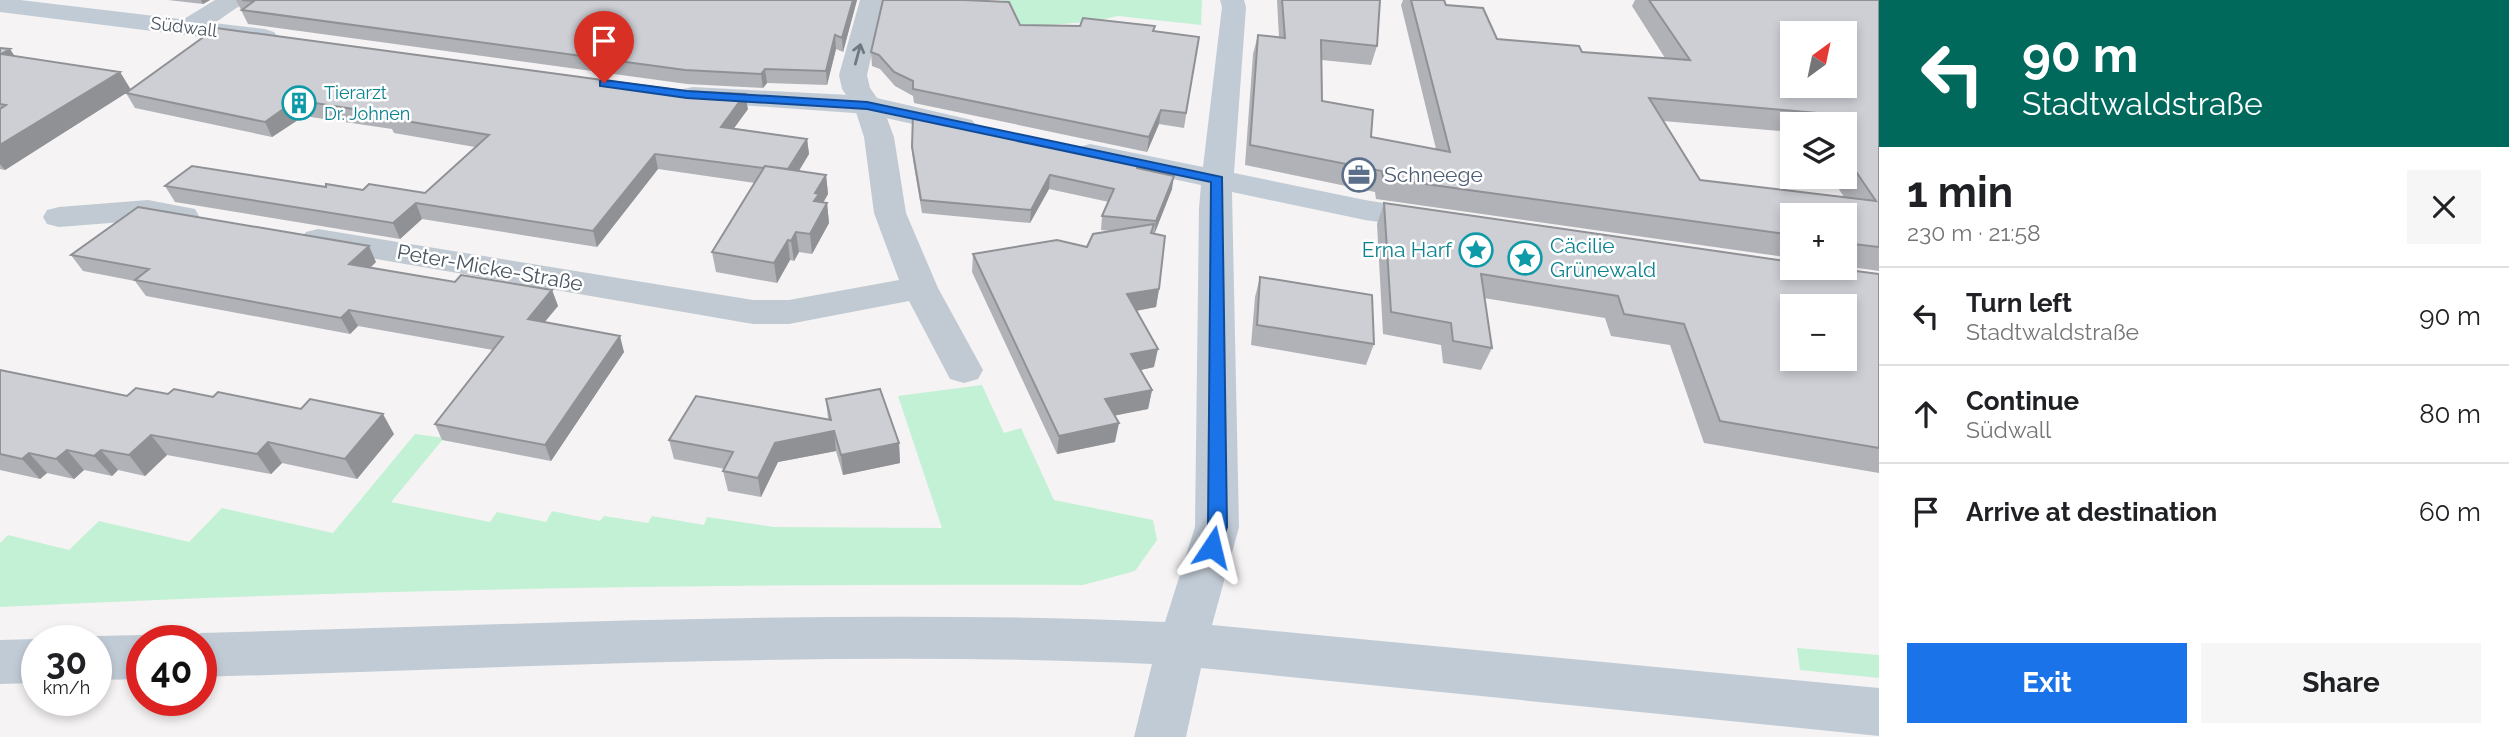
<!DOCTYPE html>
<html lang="en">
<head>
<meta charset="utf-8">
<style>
	body { margin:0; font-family:Raleway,sans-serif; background:#f6f6f6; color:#202124; height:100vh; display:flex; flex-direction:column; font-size:26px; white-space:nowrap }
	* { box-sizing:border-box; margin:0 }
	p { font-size:23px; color:#757577 }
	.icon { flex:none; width:38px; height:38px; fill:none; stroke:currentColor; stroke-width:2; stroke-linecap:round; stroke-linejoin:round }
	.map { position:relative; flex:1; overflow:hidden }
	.sheet { display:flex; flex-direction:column; background:#fff; width:630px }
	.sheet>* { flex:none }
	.top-card { background:#00695c; color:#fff; overflow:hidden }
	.needle { width:46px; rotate:33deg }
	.fabs { position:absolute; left:1780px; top:21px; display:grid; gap:14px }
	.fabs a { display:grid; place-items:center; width:77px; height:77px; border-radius:0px; background:#fff; box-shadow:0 4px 10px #0003; font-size:35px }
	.speed { position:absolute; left:21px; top:625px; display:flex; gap:14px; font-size:35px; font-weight:700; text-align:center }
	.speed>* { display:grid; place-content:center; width:91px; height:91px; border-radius:50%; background:#fff; box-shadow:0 4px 10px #0003; line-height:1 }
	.speed small { font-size:18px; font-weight:400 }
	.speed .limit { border:10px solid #d22; background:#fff; color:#111 }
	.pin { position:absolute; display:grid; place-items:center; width:60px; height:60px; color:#fff; margin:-72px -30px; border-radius:50% 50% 50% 0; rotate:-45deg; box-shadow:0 0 7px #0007 }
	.pin .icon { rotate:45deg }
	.me { position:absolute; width:77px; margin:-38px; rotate:10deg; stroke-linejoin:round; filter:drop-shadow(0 0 5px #0008) }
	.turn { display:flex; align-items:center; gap:24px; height:147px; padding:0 28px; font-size:32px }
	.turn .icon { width:91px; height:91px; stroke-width:2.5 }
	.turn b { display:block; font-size:49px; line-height:60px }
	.round { display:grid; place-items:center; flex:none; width:74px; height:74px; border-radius:0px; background:#f6f6f6 }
	.head { display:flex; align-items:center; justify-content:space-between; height:119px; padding:0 28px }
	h1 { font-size:42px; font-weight:700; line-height:52px }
	.action { display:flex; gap:14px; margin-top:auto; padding:14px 28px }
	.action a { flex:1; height:80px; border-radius:0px; background:#1a73e8; color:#fff; font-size:28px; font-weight:700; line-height:80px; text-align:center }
	.action a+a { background:#f6f6f6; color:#202124 }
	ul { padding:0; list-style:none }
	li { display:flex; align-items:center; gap:21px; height:98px; padding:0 28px; border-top:2px solid #e0e0e0 }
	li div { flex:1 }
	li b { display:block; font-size:26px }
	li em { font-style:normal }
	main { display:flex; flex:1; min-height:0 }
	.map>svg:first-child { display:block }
	.green { fill:#c3f1d5 }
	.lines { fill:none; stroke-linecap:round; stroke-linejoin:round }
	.street { fill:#c1cad2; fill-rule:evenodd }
	.secondary { fill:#c1cbd6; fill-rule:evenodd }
	.wall { fill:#b0b2b7; fill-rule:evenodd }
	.shaded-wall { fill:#909195 }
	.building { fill:#cdcfd5; stroke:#909195; stroke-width:2; fill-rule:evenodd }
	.oneway { stroke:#6e7983 }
	.route { fill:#1a73e8; stroke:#114b97; stroke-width:2 }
	.labels { text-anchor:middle; stroke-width:5; stroke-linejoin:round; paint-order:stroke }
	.far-street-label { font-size:18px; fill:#4a5661; stroke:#fff }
	.far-culture-label { font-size:18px; fill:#0d838f; stroke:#fff; text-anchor:start }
	.service-label { font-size:21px; fill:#4e5e75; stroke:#fff; text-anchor:start }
	.culture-label { font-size:21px; fill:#0d838f; stroke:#fff; text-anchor:start }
	.street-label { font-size:21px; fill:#4a5661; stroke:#fff }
</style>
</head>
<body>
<main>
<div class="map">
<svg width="1879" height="737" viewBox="0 0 1879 737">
	<rect width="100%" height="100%" fill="#f5f3f3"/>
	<path class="green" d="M1004,0H1202L1201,25L1118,16L1096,21L1017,28Z
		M982,385L1004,433L1021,428L1054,500L1153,520L1157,540L1135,571L1083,585C723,583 360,589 0,607V543L8,535L69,550L99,521L189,542L222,508L333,533L415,434L444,438L391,502L490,522L497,512L546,522L552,511L600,521L604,516L648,523L652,516L704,525L707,517L774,527L942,528L898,396Z
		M1797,648L1879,655V678L1800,670Z"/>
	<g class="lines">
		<path class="street" d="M215,0H244L241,5C223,16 200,38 179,32L175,27L179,22Z
			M860,0H884L867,75L870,88L882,105L894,137L906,213L938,288L983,370L978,379L964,383L950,379L909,301L789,324H753L318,249L306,246L301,239L306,232L318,229L753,300H789L899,280L874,213L864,137L854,106L842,89L839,75Z
			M148,200L195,209L199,216L195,223L183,226L148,220L59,227L47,224L43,217L47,210L59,207Z"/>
		<path class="secondary" d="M0,0H20L265,29L274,32L278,37L274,42L265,45L0,12Z
			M1220,0H1244L1246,7L1234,173L1365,200L1445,213L1449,220L1445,227L1433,230L1365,220L1232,192L1239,527L1212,625L1879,688V736L1201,668L1186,737H1134L1152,664C836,650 518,668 201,677V640H183L201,633C522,625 844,608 1165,622L1195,527L1199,208L1201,185L1079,159L1075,153L1079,147L1090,144L1203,167L1222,7Z
			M693,87L868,96L972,120L977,126L972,132L962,135L868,114L683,101L679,95L683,89Z
			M142,635L157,640H142V679L96,680V640H83L96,636Z
			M37,639L42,640H37V683L0,684V640Z"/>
	</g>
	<path class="wall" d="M168,0H210L203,4Z
		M236,0H857L843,52L836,49L827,85L767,83L763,88L687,84L248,24Z
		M1277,0H1380L1377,46L1371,65L1322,60V101L1371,137L1436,149L1401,5L1403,0H1444L1446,5L1497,39L1582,52L1665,58L1632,6L1635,0H1879V271L1844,266V215H1792V258L1376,199L1375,192L1245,165L1253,54L1258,35L1279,37ZM1663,121L1792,132V124H1844V177H1831L1844,197L1700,180Z
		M1020,25L1154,31L1199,37L1184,128L1159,124L1147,152L914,103L913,96L895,86L880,69L872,66L871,52Z
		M0,48L14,56L120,72L131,90L748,109L734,128L807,139L809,154L799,171L826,175L828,194L823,203H827L829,223L812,254L799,252L794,261L790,260L777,283L716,272L712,252L755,183L658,169L597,247L422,219L400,239L175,202L165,186L326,187L425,193L475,147L394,133L392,129L304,116L272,137L135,108L126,93L5,170L0,169Z
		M912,147L1139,168L1172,189L1154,234L1159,289L1156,307L1136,311L1154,367L1140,370L1152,390L1148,409L1114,415L1115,442L1057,454L972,272L973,254L1087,247L1112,231L1101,230L1102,216L1109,202L1049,189L1030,223L922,213L913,160Z
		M1384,203L1879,274V473L1704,443L1670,345L1611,336L1605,318L1484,298L1492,348L1481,370L1443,363L1441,345L1383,334L1377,224Z
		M71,255L376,262L370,268L455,282L552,290L558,306L544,322L624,352L551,461L442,440L435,424L493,350L358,326L350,334L146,296L135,281L83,271Z
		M1260,277L1374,344L1366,365L1251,345L1255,297Z
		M0,370L127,396L168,394L394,434L357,479L282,463L271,474L167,455L145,476L118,470L112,476L84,470L74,479L47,473L40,479L0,470Z
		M826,399L899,443L900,463L843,475L836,451L778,462L761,497L728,491L723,471L725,469L674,459L669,440L828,419Z"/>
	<path class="shaded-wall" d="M201,0H210L203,4Z
		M853,0H857L843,52L842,38Z
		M835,35L836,49L827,85L826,71Z
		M10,49L22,67L1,54Z
		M765,69L767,83L763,88L761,74Z
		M120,72L131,90L5,170L0,164V145Z
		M745,94L748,109L724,142L721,127Z
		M296,100L304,116L272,137L265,122Z
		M1161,110L1159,124L1147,152L1149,137Z
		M807,139L809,154L789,187L787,172Z
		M655,154L658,169L597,247L593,231Z
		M826,175L828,194L820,208L814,201L815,193Z
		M1050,175L1049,189L1030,223L1031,210Z
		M1174,176L1172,189L1154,235L1156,221Z
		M416,203L422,219L400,239L393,223Z
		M827,203L829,223L812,254L810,234Z
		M796,232L799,252L794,261L791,241Z
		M788,240L790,260L777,283L774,263Z
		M369,246L376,262L357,280L349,264Z
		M1159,289L1156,307L1124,313L1127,294Z
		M552,290L558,306L534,335L528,319Z
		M349,310L358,326L350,334L341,318Z
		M620,336L624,352L551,461L545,445Z
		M1158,349L1154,367L1128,373L1131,354Z
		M1152,390L1148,409L1103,418L1105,399Z
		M383,414L394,434L357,479L345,459Z
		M1119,423L1115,442L1057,454L1059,436Z
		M834,431L836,451L778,462L761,497L758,478L775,443Z
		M151,435L167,455L145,476L129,455Z
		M268,442L282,463L271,474L257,454Z
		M899,443L900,463L843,475L841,455Z
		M67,450L84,470L74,479L56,459Z
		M101,450L118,470L112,476L94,456Z
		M29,453L47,473L40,479L22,459Z"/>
	<path class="building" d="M242,0H853L842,38L835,35L826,71L765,69L761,74L685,70L242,10L254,1Z
		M883,0H964L1009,2L1020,25L1080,26L1083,18L1155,26L1153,31L1199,37L1186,113L1161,110L1149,137L913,89V81L894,72L879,55L871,52Z
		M1282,0H1380L1377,46L1321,40L1322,101L1373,110L1371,137L1450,152L1411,0H1444L1446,5L1483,8L1497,39L1579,46L1582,52L1690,60L1649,0H1879V247L1853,244H1844V215H1792V235L1383,178L1382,171L1250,145L1258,35L1285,38ZM1792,33H1844V86H1792ZM1649,98L1817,113L1824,124H1844V154L1876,201L1700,180Z
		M216,28L684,91L745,94L721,127L807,139L788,169L765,166L763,168L655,154L593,231L416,203L393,223L165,186L192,166L326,187V184L363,190L369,184L425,193L489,135L388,118L391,115L296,100L265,122L126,93Z
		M0,48L10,49L1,54L120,72L0,145V109L6,105L0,104Z
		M913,113L1140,161L1137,168L1174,176L1156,221L1102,216L1114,189L1050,175L1031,210L921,200L912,147Z
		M765,166L826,175L815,193L819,194L814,201L827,203L810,234L796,232L791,241L788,240L774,263L712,252Z
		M1384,203L1792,262V268H1832L1879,274V448L1720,421L1684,324L1624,314L1618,296L1481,274L1492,348L1453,341L1451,323L1391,312ZM1792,306H1844V359H1792Z
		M138,207L369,246L349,264L455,282L461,275L552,290L528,319L620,336L545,445L435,424L503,337L349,310L341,318L135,280L149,269L71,255Z
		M1154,224L1151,233L1165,236L1159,289L1127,294L1158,349L1131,354L1152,390L1105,399L1119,423L1059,436L973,254L1057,240L1087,247L1093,234Z
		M1260,277L1372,295L1374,344L1257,325Z
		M0,370L127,396L136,388L168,394L174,389L213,397L218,392L301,409L310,399L383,414L345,459L268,442L257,454L151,435L129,455L101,450L94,456L67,450L56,459L29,453L22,459L0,454Z
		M880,389L899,443L841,455L834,431L775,443L758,478L723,471L733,452L669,440L696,396L831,420L826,399Z"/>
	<defs><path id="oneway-shaft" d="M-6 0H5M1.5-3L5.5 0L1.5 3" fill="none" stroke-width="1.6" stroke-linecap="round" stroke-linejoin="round" transform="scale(1.75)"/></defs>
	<use class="oneway" href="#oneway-shaft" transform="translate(858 54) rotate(-75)"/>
	<path class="route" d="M604,80L687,91L867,102L1222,177L1227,527L1218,552L1212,554L1205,552L1202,547L1208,527L1211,182L867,109L687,98L600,86V81Z"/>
	<defs>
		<symbol id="building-ring" viewBox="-11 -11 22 22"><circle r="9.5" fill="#fff" stroke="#0f9aa8" stroke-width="1.5"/><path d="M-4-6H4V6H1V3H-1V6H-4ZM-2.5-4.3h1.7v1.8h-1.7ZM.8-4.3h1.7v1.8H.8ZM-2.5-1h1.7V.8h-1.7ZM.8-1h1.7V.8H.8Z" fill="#0f9aa8"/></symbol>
		<symbol id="office-ring" viewBox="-11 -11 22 22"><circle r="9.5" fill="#fff" stroke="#5c6f8a" stroke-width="1.5"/><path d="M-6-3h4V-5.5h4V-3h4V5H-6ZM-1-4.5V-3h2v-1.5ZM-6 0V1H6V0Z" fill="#5c6f8a"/></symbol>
		<symbol id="sight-ring" viewBox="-11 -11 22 22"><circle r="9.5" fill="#fff" stroke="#0f9aa8" stroke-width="1.5"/><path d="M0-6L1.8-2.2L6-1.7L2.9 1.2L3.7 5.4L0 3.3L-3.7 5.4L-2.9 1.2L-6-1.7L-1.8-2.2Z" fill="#0f9aa8"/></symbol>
	</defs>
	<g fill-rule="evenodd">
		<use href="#building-ring" x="280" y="84" width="38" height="38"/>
		<use href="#office-ring" x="1340" y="156" width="38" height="38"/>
		<use href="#sight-ring" x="1457" y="231" width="38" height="38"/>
		<use href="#sight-ring" x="1506" y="239" width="38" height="38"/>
	</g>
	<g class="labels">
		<g class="far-street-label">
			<text transform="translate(184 27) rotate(7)" y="6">Südwall</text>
		</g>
		<g class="far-culture-label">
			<text x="324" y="99">Tierarzt<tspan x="324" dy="21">Dr. Johnen</tspan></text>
		</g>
		<g class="service-label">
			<text x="1384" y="182">Schneege</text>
		</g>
		<g class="culture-label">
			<text x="1550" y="253">Cäcilie<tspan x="1550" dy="24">Grünewald</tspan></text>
			<text x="1452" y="257" text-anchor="end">Erna Harf</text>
		</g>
		<g class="street-label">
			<text transform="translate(490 268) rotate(10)" y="7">Peter-Micke-Straße</text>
		</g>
	</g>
</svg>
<div class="fabs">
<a><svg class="needle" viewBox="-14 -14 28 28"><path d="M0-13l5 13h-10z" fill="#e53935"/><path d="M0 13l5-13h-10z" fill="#757577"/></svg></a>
<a><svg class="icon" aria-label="layers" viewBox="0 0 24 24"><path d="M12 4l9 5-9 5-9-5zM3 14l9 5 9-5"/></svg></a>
<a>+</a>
<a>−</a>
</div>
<div class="speed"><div>30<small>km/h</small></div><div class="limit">40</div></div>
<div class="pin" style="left:604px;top:83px;background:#d93025"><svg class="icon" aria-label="arrive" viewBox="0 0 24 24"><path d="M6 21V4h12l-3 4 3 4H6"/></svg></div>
<svg class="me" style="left:1212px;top:547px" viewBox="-20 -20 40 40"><path d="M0-17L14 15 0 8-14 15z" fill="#1a73e8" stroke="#fff" stroke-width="4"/></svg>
</div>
<section class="sheet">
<div class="top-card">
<div class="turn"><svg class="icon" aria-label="left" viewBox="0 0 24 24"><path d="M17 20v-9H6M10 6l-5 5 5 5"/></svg><div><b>90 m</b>Stadtwaldstraße</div></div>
</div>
<div class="head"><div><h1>1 min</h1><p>230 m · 21:58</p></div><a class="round"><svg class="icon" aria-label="close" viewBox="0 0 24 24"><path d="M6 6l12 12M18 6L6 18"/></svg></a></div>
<ul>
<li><svg class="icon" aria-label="left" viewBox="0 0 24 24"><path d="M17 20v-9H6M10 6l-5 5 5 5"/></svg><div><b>Turn left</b><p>Stadtwaldstraße</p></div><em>90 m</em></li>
<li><svg class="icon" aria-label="ahead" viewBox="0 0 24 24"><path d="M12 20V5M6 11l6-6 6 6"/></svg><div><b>Continue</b><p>Südwall</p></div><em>80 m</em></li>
<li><svg class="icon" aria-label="arrive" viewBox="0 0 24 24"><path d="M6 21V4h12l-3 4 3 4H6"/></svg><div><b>Arrive at destination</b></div><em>60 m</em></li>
</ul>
<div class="action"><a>Exit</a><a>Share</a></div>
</section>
</main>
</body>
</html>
